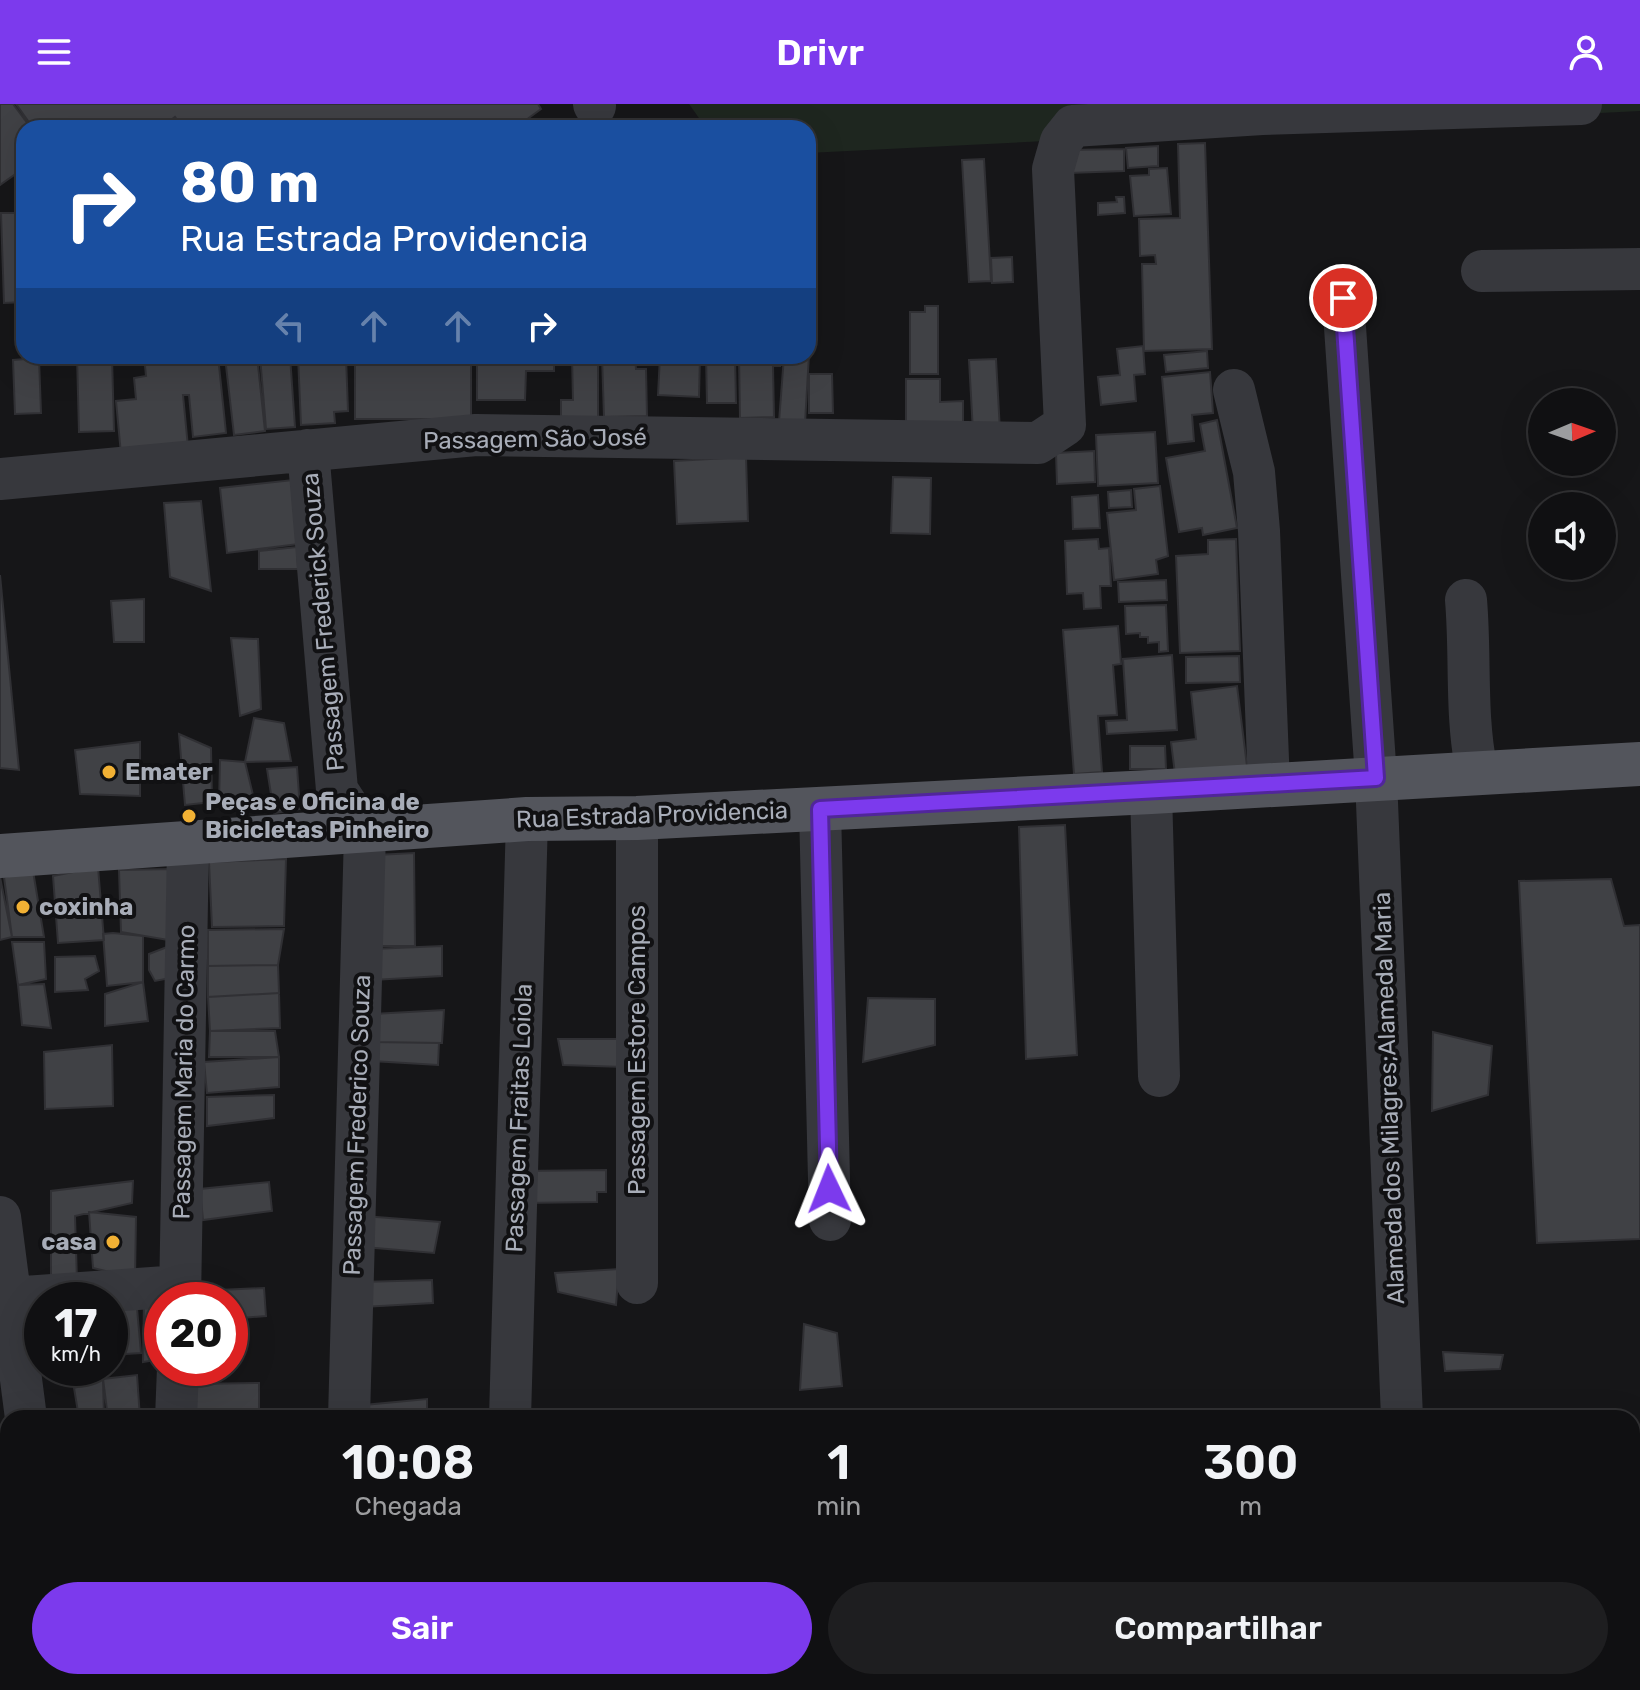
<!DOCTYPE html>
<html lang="pt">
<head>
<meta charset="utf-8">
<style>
	body { margin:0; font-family:Rubik,sans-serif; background:#1e1e20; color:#f1f3f6; height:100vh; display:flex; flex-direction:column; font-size:30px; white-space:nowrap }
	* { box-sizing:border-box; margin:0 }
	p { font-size:26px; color:#9c9d9f }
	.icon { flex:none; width:44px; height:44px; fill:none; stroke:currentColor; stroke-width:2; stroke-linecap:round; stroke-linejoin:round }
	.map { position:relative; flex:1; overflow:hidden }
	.sheet { position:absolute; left:0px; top:1306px; width:1640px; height:280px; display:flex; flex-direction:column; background:#101012; border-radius:24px 24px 0 0; box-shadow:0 8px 32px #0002,0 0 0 2px #303032 }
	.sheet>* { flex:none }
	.banner { position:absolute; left:16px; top:16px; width:800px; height:244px; border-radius:24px; box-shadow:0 8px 32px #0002,0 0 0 2px #303032; background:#1a4fa0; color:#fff; overflow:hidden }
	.needle { width:52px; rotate:88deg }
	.buttons { position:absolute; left:1528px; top:284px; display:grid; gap:16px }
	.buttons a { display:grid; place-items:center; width:88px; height:88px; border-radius:50%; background:#101012; box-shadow:0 8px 32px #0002,0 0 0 2px #303032; font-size:40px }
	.speed { position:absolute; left:24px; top:1178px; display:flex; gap:16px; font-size:40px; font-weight:700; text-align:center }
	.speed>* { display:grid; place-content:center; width:104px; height:104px; border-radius:50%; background:#101012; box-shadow:0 8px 32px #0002,0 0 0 2px #303032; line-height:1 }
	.speed small { font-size:20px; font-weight:400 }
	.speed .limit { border:12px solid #d22; background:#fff; color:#111 }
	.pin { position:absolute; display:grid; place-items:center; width:68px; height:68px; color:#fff; margin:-34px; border:4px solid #fff; border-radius:50%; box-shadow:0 2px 8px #0007 }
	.me { position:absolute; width:88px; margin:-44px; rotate:358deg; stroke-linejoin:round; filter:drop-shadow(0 0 6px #0008) }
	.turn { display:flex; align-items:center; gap:28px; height:168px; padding:0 32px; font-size:36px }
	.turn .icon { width:104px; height:104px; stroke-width:2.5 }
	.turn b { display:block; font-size:56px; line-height:68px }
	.lanes { display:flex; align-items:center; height:76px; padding:0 32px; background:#0003; justify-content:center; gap:40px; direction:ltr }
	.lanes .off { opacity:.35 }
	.eta { display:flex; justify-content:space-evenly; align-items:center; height:136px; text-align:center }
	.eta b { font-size:48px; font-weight:600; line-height:56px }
	.primary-button { display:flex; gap:16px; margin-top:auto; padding:16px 32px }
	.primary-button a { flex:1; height:92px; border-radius:48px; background:#7c3aed; color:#fff; font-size:32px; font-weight:600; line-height:92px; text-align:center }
	.primary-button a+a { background:#1e1e20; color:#f1f3f6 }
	header { display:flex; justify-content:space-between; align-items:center; height:104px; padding:0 32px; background:#7c3aed; color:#fff; font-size:36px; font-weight:600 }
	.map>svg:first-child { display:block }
	.green { fill:#1e261f }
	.building { fill:#404145; stroke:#303034; stroke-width:2 }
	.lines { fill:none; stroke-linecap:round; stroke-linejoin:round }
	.minor { stroke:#37383d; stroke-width:42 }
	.major { stroke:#53555c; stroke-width:44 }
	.route-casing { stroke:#51269a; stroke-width:20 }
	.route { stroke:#7c3aed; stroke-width:14 }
	.poi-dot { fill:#f2b134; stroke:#111113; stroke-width:3 }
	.labels { text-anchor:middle; stroke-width:8; stroke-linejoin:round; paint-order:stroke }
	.street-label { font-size:24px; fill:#a8adb8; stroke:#111113 }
	.poi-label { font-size:24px; font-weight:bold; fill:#a8adb8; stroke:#111113; text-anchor:start }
</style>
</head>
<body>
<header><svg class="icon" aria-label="menu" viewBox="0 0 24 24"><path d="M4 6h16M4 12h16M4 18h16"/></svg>Drivr<svg class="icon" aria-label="person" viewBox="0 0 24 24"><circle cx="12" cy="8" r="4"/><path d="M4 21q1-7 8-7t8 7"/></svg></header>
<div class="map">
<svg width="1640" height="1586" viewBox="0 0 1640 1586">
	<rect width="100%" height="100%" fill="#161618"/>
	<path class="green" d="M689,0H1640V7L808,49V24H706Z"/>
	<path class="building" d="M0,0H13L31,24H24V64L0,81Z
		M16,0H538L541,5L515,24H183L175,13L160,24H33Z
		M1205,39L1212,245L1144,247L1142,160H1156L1155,151L1140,152L1139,115L1180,114L1178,40Z
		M1158,42V62L1128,64L1126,44Z
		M1124,45V67L1069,69L1068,46Z
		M984,55L991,177L969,178L962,56Z
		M1167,64L1171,110L1134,112L1130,72L1149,71V65Z
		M1116,93H1124L1125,109L1098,111V99L1117,98Z
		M1,109H24V198L4,199Z
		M1012,153L1013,178L992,179L991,154Z
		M925,202H938V270H910V208H925Z
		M808,234H810L805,319L779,318L784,252H808Z
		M1143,242L1145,270L1134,271L1136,297L1101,301L1098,273L1120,271L1117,245Z
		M1207,247L1208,264L1166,268L1164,251Z
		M77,252H112L114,327L79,328Z
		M144,252H168V259L194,256L193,252H218L226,329L193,333L189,291H183L188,343L121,350L116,297L136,295L134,274L146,272Z
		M257,252L265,327L234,331L225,253Z
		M260,252H290L295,323L266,325Z
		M298,252H346L348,307L334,308L335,319L301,321Z
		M355,252H471V315H355Z
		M477,252H554V267H526L525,296H477Z
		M572,252H598V318H561V296H573Z
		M602,252H635L636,265H646L647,312L604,313Z
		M660,252H700L699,293L658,291Z
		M706,252H735L736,299H707Z
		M739,252H779L780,262H773L774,313L740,314Z
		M39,254L41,309L15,310L13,256Z
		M996,255L1000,327L973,328L969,256Z
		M1210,268L1213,309L1192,311L1194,337L1168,340L1162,273Z
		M809,270H832L833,309H809Z
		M906,275H940V298L963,297V321L906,322Z
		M1217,316L1237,424L1203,431L1202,424L1179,428L1166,354L1205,347L1200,320Z
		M1155,328L1158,379L1098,382L1096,331Z
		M1094,347L1095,378L1057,380L1056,349Z
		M746,353L748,417L677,420L674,357Z
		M893,373L931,374L930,430L891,429Z
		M293,376L299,440L227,449L220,384Z
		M1160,382L1168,452L1156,456L1158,470L1114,476L1107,409L1136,406L1134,385Z
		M1131,386L1132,403L1109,404L1108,388Z
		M1098,391L1100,424L1073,425L1072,393Z
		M201,397L211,487L170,473L164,399Z
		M1098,435L1099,445L1109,444L1111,482H1100L1101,504L1084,505L1083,489L1067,490L1065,437Z
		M1236,435L1240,547L1180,549L1176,452L1208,450V436Z
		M297,443L298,465H259V447Z
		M0,471L19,666L0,664Z
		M1166,476L1167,496L1119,498L1118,478Z
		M144,495V538H114L111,497Z
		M1166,501L1168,547L1159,548V538L1148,539V533H1140V529L1126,530L1125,502Z
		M1118,522L1121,560L1113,561L1117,611L1098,612L1102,668L1074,670L1063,526Z
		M231,534L258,535L261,605L240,612Z
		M1172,551L1177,626L1107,630L1106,617L1127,616L1123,555Z
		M1239,552L1240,578L1186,579V553Z
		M1237,582L1247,662L1175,670L1171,638L1196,635L1191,588Z
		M254,614L284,619L291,657L245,658Z
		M179,630L211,644L212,698L185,701Z
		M140,638V692L80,690L75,646Z
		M1130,642H1165L1166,665H1130Z
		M220,656L245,658L253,691L219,701Z
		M297,663L300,705L274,709L267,665Z
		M1065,721L1077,951L1026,955L1019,723Z
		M414,749L415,842H374L376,751Z
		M286,755L284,822L212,823L209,758Z
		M98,763L104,836L58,839L53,772Z
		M174,765L180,838L121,828L119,766Z
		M33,767L44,833H12L4,773Z
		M0,773L12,833L0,836Z
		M1611,775L1624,822L1640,821V1135L1537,1139L1519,777Z
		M284,825L278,861L208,862V826Z
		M113,829L143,832V878L107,882L103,830Z
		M12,838H44L46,875L18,881Z
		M180,838L181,872L155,877L149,866V850Z
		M442,842V872L373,876L372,845Z
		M95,852L99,867L85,875L88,886L55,888V853Z
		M278,861L279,889L208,893V862Z
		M143,878L148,917L105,922V890Z
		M44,880L51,924L22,921L18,881Z
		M279,889L280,924L210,927L208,893Z
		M868,894L935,895V941L863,958Z
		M444,906L442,939L372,938L373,910Z
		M210,927H275L279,953H209Z
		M1433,928L1492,942L1488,991L1432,1007Z
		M558,935H617L624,963L563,961Z
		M372,938L439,939L438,961L372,957Z
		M112,941L113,1002L45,1005L44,948Z
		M279,953V983L207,989L204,958Z
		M274,991V1014L207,1022V993Z
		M606,1066V1088H597V1098L521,1099V1067Z
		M133,1077L132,1099L75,1112L77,1177H51V1087Z
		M269,1078L272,1107L203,1116L200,1085Z
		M89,1108L136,1113L135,1174L93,1164Z
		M364,1112L440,1118L434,1149L364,1143Z
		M619,1165L616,1201L558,1188L555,1169Z
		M432,1176L433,1199L363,1203L361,1178Z
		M264,1184L266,1212L230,1215V1196H198V1187Z
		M136,1193L141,1249L110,1251V1196Z
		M144,1196H162V1255L143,1258Z
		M804,1220L837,1229L842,1282L800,1286Z
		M1443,1248L1503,1251L1500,1265L1445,1267Z
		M137,1271L140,1314H108L103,1275Z
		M103,1275L104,1314H79L74,1284Z
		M259,1279V1311L196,1314L193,1280Z
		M427,1295V1314H364V1301Z
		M259,1311V1314H195H196Z"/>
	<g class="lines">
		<path class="minor" d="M594,0L595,2
			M1482,167L1640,165
			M1343,194L1376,674L1402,1314
			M1234,286L1254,368L1259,427L1269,681
			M308,346L337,686L365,729L349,1314
			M0,375L476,331L1038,339L1065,321L1053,65L1061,37L1073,22L1262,10L1581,0
			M1466,496C1471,554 1465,611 1477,668
			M1151,688L1159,972
			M820,705L830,1116
			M637,714V1179
			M0,1113L26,1314
			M10,1194L180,1182
			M180,1196L188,740
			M176,1314L178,1264
			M510,1314L527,715
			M55,1578L56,1583"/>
		<path class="major" d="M0,752L527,715L637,714L1151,688L1640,660"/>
	</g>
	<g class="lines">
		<defs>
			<path id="route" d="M829,1085L820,705L1376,674L1343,194"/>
		</defs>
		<use href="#route" class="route-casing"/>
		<use href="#route" class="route"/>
	</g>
	<g class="poi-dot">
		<circle cx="109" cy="668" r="8"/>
		<circle cx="189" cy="712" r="8"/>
		<circle cx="23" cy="803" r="8"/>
		<circle cx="113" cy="1138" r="8"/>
	</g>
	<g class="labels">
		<g class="street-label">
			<text transform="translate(535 335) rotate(-1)" y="8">Passagem São José</text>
			<text transform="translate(323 518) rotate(-95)" y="8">Passagem Frederick Souza</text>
			<text transform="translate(652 711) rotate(-2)" y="8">Rua Estrada Providencia</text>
			<text transform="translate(637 946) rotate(-90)" y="8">Passagem Estore Campos</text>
			<text transform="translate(184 968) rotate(-89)" y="8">Passagem Maria do Carmo</text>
			<text transform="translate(1389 994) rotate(-92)" y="8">Alameda dos Milagres;Alameda Maria</text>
			<text transform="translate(519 1014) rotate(-88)" y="8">Passagem Fraitas Loiola</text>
			<text transform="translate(357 1021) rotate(-88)" y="8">Passagem Frederico Souza</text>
		</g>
		<g class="poi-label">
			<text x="125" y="676">Emater</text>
			<text x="205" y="706">Peças e Oficina de<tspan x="205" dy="28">Bicicletas Pinheiro</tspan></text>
			<text x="39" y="811">coxinha</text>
			<text x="97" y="1146" text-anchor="end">casa</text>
		</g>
	</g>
</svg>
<div class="buttons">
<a><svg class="needle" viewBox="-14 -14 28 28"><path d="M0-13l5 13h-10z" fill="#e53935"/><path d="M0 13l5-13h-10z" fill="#9c9d9f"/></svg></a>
<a><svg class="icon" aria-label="sound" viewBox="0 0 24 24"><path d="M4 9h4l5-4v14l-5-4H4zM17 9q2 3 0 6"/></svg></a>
</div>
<div class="speed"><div>17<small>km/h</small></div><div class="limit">20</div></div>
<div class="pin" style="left:1343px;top:194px;background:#d93025"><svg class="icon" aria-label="arrive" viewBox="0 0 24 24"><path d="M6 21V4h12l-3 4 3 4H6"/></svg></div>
<svg class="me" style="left:829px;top:1085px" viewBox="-20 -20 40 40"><path d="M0-17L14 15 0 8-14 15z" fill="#7c3aed" stroke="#fff" stroke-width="4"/></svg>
<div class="banner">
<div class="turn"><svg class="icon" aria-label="right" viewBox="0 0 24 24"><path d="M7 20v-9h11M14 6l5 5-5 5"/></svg><div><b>80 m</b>Rua Estrada Providencia</div></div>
<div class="lanes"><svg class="icon off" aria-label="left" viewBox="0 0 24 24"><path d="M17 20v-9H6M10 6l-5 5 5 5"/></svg><svg class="icon off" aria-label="ahead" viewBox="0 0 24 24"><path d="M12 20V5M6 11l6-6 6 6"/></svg><svg class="icon off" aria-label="ahead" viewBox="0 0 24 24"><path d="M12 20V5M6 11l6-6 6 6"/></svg><svg class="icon" aria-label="right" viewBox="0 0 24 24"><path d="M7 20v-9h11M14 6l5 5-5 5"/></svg></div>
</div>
<section class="sheet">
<div class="eta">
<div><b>10:08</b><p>Chegada</p></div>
<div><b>1</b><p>min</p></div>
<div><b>300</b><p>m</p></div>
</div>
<div class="primary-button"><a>Sair</a><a>Compartilhar</a></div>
</section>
</div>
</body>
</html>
